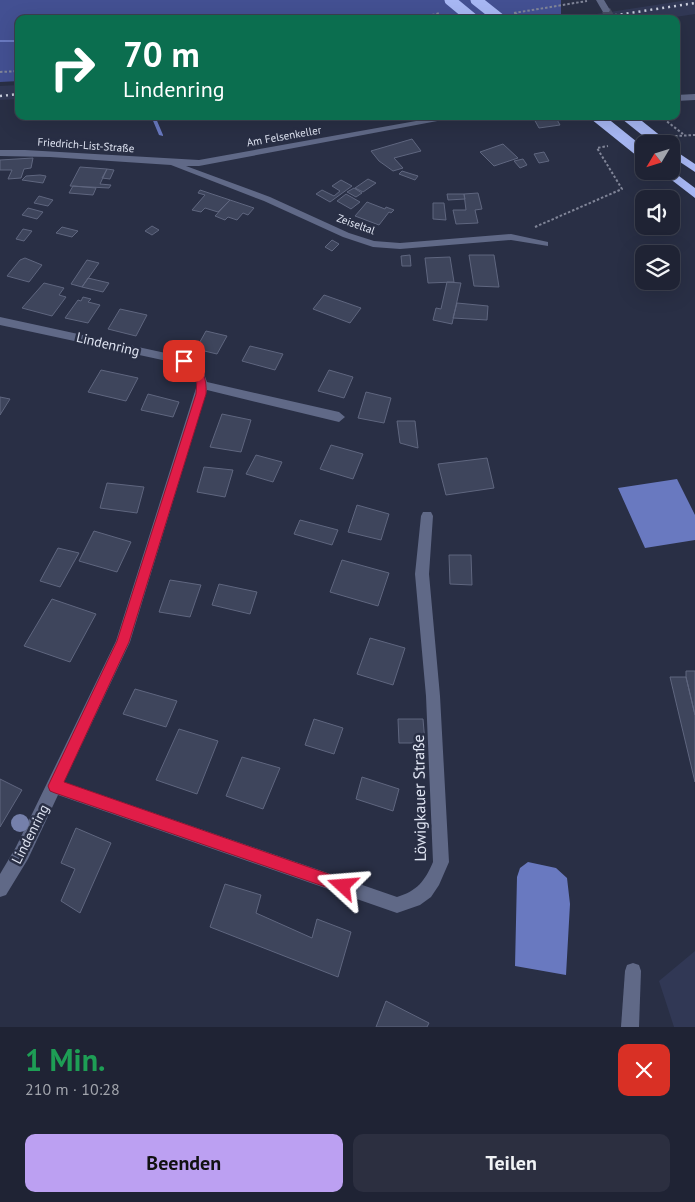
<!DOCTYPE html>
<html lang="de">
<head>
<meta charset="utf-8">
<style>
	body { margin:0; font-family:"PT Sans",sans-serif; background:#2c2f40; color:#f1f3f6; height:100vh; display:flex; flex-direction:column; font-size:19px; white-space:nowrap }
	* { box-sizing:border-box; margin:0 }
	p { font-size:16px; color:#a1a4ac }
	.icon { flex:none; width:28px; height:28px; fill:none; stroke:currentColor; stroke-width:2; stroke-linecap:round; stroke-linejoin:round }
	.map { position:relative; height:1027px; overflow:hidden }
	.drawer { display:flex; flex-direction:column; background:#1f2334; flex:1 }
	.drawer>* { flex:none }
	.top-card { position:absolute; left:15px; top:15px; width:665px; height:105px; border-radius:10px; box-shadow:0 5px 20px #0002,0 0 0 1px #3c404f; background:#0b6e4f; color:#fff; overflow:hidden }
	.needle { width:32px; rotate:232deg }
	.controls { position:absolute; left:635px; top:135px; display:grid; gap:10px }
	.controls a { display:grid; place-items:center; width:45px; height:45px; border-radius:10px; background:#1f2334; box-shadow:0 5px 20px #0002,0 0 0 1px #3c404f; font-size:25px }
	.pin { position:absolute; display:grid; place-items:center; width:42px; height:42px; color:#fff; margin:-21px; border-radius:10px; box-shadow:0 2px 8px #0006 }
	.me { position:absolute; width:55px; margin:-28px; rotate:289deg; stroke-linejoin:round; filter:drop-shadow(0 0 4px #0008) }
	.turn { display:flex; align-items:center; gap:18px; height:105px; padding:0 25px; font-size:22px }
	.turn .icon { width:65px; height:65px; stroke-width:2.5 }
	.turn b { display:block; font-size:35px; line-height:42px }
	.round { display:grid; place-items:center; flex:none; width:52px; height:52px; border-radius:10px; background:#2c2f40 }
	.summary { display:flex; align-items:center; justify-content:space-between; height:85px; padding:0 25px }
	h1 { font-size:30px; font-weight:700; line-height:38px; color:#1e9e55 }
	.button { display:flex; gap:10px; margin-top:auto; padding:10px 25px }
	.button a { flex:1; height:58px; border-radius:10px; background:#bca0f2; color:#111; font-size:20px; font-weight:700; line-height:58px; text-align:center }
	.button a+a { background:#2c2f40; color:#f1f3f6 }
	.map>svg:first-child { display:block }
	.built { fill:#313855 }
	.green { fill:#435092 }
	.water { fill:#6979c0 }
	.lines { fill:none; stroke-linecap:round; stroke-linejoin:round }
	.stream { fill:#6979c0; fill-rule:evenodd }
	.building { fill:#3e455c; stroke:#5f667f }
	.street-tunnel { stroke:#444a5f; stroke-width:9; stroke-dasharray:9 4.5; stroke-linecap:butt }
	.path { stroke:#808598; stroke-width:2; stroke-dasharray:2.5 2; stroke-linecap:butt }
	.lane { fill:#606987; fill-rule:evenodd }
	.street { fill:#606987; fill-rule:evenodd }
	.highway { fill:#a7b7f3; fill-rule:evenodd }
	.rail { stroke:#c8cddc; stroke-width:2.5; stroke-dasharray:2 4; stroke-linecap:butt }
	.path-bridge { stroke:#808598; stroke-width:2; stroke-dasharray:2.5 2; stroke-linecap:butt }
	.highway-bridge { stroke:#a7b7f3; stroke-width:11 }
	.tree { fill:#7580ab }
	.route { fill:#e11d48; stroke:#92132f }
	.labels { text-anchor:middle; stroke-width:5; stroke-linejoin:round; paint-order:stroke }
	.far-street-label { font-size:11px; fill:#dfe4f2; stroke:#292f45 }
	.street-label { font-size:14px; fill:#dfe4f2; stroke:#292f45 }
	.near-street-label { font-size:16px; fill:#dfe4f2; stroke:#292f45 }
</style>
</head>
<body>
<div class="map">
<svg width="695" height="1027" viewBox="0 0 695 1027">
	<rect width="100%" height="100%" fill="#292f45"/>
	<path class="built" d="M688,0H695V14L662,19H564Z
		M19,85V99L0,100V86Z
		M695,951V1027H674L659,981Z"/>
	<path class="green" d="M0,0H561V17L549,19H19V81L0,82Z"/>
	<path class="water" d="M677,479L695,515V540L645,548L618,488Z
		M528,862L556,868L567,878L570,904L566,975L515,966L517,877L520,868Z"/>
	<g class="lines">
		<path class="stream" d="M0,40H19V42H0Z
			M151,116H155L163,135V136L159,135Z"/>
	</g>
	<path class="building" d="M555,116L560,125L539,128L534,119Z
		M412,139L421,151L394,158L403,168L393,171L379,161L371,151Z
		M503,144L518,158L494,166L480,152Z
		M544,152L549,161L539,163L534,154Z
		M33,158L31,168L24,169L21,178L8,179L12,170H0V160Z
		M523,159L527,165L520,168L514,161Z
		M80,167L107,169L100,184L111,185L109,188L70,186Z
		M107,169L114,170L110,179L102,178Z
		M402,171L418,176L415,180L399,174Z
		M40,175L46,176L43,183L22,180L26,176Z
		M368,179L376,183L363,192L355,188Z
		M341,180L352,186L330,202L316,194L322,190L334,196L340,191L332,186Z
		M73,186L96,188L93,195L69,193Z
		M354,188L362,193L356,197L347,192Z
		M200,190L230,200L218,212L205,208L201,212L192,210L205,195L198,193Z
		M478,193L482,209L475,210L478,223L456,224L453,210H466L464,194Z
		M346,194L360,202L351,209L337,201Z
		M447,194H464L465,199L448,200Z
		M39,196L53,200L48,206L34,203Z
		M230,200L254,208L248,215L243,213L237,220L228,217L225,220L215,216Z
		M367,202L385,209L386,207L394,210L391,213L389,212L379,225L355,216Z
		M433,203H444L446,220L433,219Z
		M28,208L43,212L37,219L22,215Z
		M152,226L159,230L152,235L145,231Z
		M62,227L78,231L72,237L56,233Z
		M23,229L32,231L24,241L16,239Z
		M332,240L339,244L332,251L325,247Z
		M410,255L411,266H402L401,256Z
		M469,255H494L499,287L474,286Z
		M450,257L454,282L428,283L425,258Z
		M25,258L42,265L29,282L7,276L20,260Z
		M87,260L99,263L82,287L71,284Z
		M88,278L109,283L103,292L82,287Z
		M447,282L461,283L452,324L433,320L436,308L441,309Z
		M44,283L64,288L59,295L66,297L52,316L22,308Z
		M324,295L361,308L350,323L313,309Z
		M83,297L91,299L88,302L100,305L88,323L65,318L78,300L81,301Z
		M457,303L488,306L487,320L453,318Z
		M120,309L147,315L136,336L108,329Z
		M206,331L227,336L217,354L196,349Z
		M250,346L283,354L275,370L242,361Z
		M101,370L138,378L126,401L88,392Z
		M329,370L353,377L344,398L318,391Z
		M366,392L391,398L384,423L358,418Z
		M148,394L179,402L173,417L141,410Z
		M0,397L10,399L0,415Z
		M222,414L251,420L241,452L210,447Z
		M397,421H415L418,448L400,443Z
		M331,445L363,454L353,479L320,469Z
		M256,455L282,462L273,482L246,474Z
		M487,458L494,488L446,495L438,464Z
		M204,467L233,470L225,497L197,492Z
		M107,483L144,487L137,513L100,508Z
		M357,505L389,514L381,540L348,532Z
		M300,520L338,530L332,545L294,534Z
		M94,531L131,542L117,572L79,561Z
		M58,548L79,553L60,587L40,581Z
		M449,555H471L472,585L450,584Z
		M342,560L389,573L378,606L330,592Z
		M170,580L201,585L190,617L159,612Z
		M219,584L257,592L250,614L212,605Z
		M52,599L96,614L70,662L24,646Z
		M370,638L405,648L393,685L357,674Z
		M686,671H695V715L686,677Z
		M670,677H686L695,715V782Z
		M135,689L177,701L166,727L123,714Z
		M314,719L343,728L334,754L305,745Z
		M398,719H423L425,743H399Z
		M179,729L218,741L197,794L156,780Z
		M242,757L280,768L263,809L226,796Z
		M362,777L399,789L393,811L356,799Z
		M0,779L22,790L0,827Z
		M76,828L111,843L80,913L61,901L75,869L61,863Z
		M225,884L261,895L256,913L312,938L317,919L351,932L338,977L210,927Z
		M386,1001L429,1023L427,1027H376Z"/>
	<g class="lines">
		<path class="street-tunnel" d="M606,10L611,19"/>
		<path class="path" d="M514,13L587,1
			M432,15L440,13
			M0,72L19,71
			M660,116L683,134
			M675,136L695,135
			M535,227L622,189L597,148L608,146"/>
		<path class="lane" d="M633,963L639,965L641,971L639,1027H621L625,971L627,965Z"/>
		<path class="street" d="M596,0H604L610,10L609,12H603Z
			M695,94V100L676,101V95Z
			M444,116H464L199,166H186L270,197L349,233L374,241L400,243L511,234L548,242V246L511,240L400,249L373,247L343,237L264,201L171,165L50,157L0,156V150H25L199,160Z
			M0,317L184,357L202,368L207,382L339,412L345,417L339,422L207,390L130,642L64,782L397,897C417,891 425,881 433,862L426,696L415,574L421,516L423,512H431L433,516L429,574L440,696L449,862L439,885L431,897L420,905L397,913L58,795L28,859L6,895L0,897V874L16,847L116,641L197,385L193,373L181,364L0,325Z"/>
		<path class="highway" d="M671,148L695,164V172L671,156Z
			M671,170L695,188V198L660,171Z"/>
		<path class="rail" d="M591,19L695,3
			M0,96L19,94"/>
		<path class="path-bridge" d="M515,13L523,19"/>
		<path class="highway-bridge" d="M450,0L473,19
			M476,0L500,19
			M596,116L642,153
			M627,116L662,144"/>
	</g>
	<circle class="tree" cx="20" cy="823" r="9"/>
	<path class="route" d="M184,357C202,364 207,377 206,394L129,642L64,782L343,879L348,881L351,886L348,891L343,893L55,793L50,791L48,786L117,641L196,394L197,379L179,361Z"/>
	<g class="labels">
		<g class="far-street-label">
			<text transform="translate(284 136) rotate(-10)" y="4">Am Felsenkeller</text>
			<text transform="translate(86 145) rotate(4)" y="4">Friedrich-List-Straße</text>
			<text transform="translate(356 224) rotate(20)" y="4">Zeiseltal</text>
		</g>
		<g class="street-label">
			<text transform="translate(108 344) rotate(13)" y="5">Lindenring</text>
			<text transform="translate(30 834) rotate(-63)" y="5">Lindenring</text>
		</g>
		<g class="near-street-label">
			<text transform="translate(419 798) rotate(-91)" y="6">Löwigkauer Straße</text>
		</g>
	</g>
</svg>
<div class="controls">
<a><svg class="needle" viewBox="-14 -14 28 28"><path d="M0-13l5 13h-10z" fill="#e53935"/><path d="M0 13l5-13h-10z" fill="#a1a4ac"/></svg></a>
<a><svg class="icon" aria-label="sound" viewBox="0 0 24 24"><path d="M4 9h4l5-4v14l-5-4H4zM17 9q2 3 0 6"/></svg></a>
<a><svg class="icon" aria-label="layers" viewBox="0 0 24 24"><path d="M12 4l9 5-9 5-9-5zM3 14l9 5 9-5"/></svg></a>
</div>
<div class="pin" style="left:184px;top:361px;background:#d93025"><svg class="icon" aria-label="arrive" viewBox="0 0 24 24"><path d="M6 21V4h12l-3 4 3 4H6"/></svg></div>
<svg class="me" style="left:343px;top:886px" viewBox="-20 -20 40 40"><path d="M0-17L14 15 0 8-14 15z" fill="#e11d48" stroke="#fff" stroke-width="4"/></svg>
<div class="top-card">
<div class="turn"><svg class="icon" aria-label="right" viewBox="0 0 24 24"><path d="M7 20v-9h11M14 6l5 5-5 5"/></svg><div><b>70 m</b>Lindenring</div></div>
</div>
</div>
<section class="drawer">
<div class="summary"><div><h1>1 Min.</h1><p>210 m · 10:28</p></div><a class="round" style="background:#d93025;color:#fff"><svg class="icon" aria-label="close" viewBox="0 0 24 24"><path d="M6 6l12 12M18 6L6 18"/></svg></a></div>
<div class="button"><a>Beenden</a><a>Teilen</a></div>
</section>
</body>
</html>
